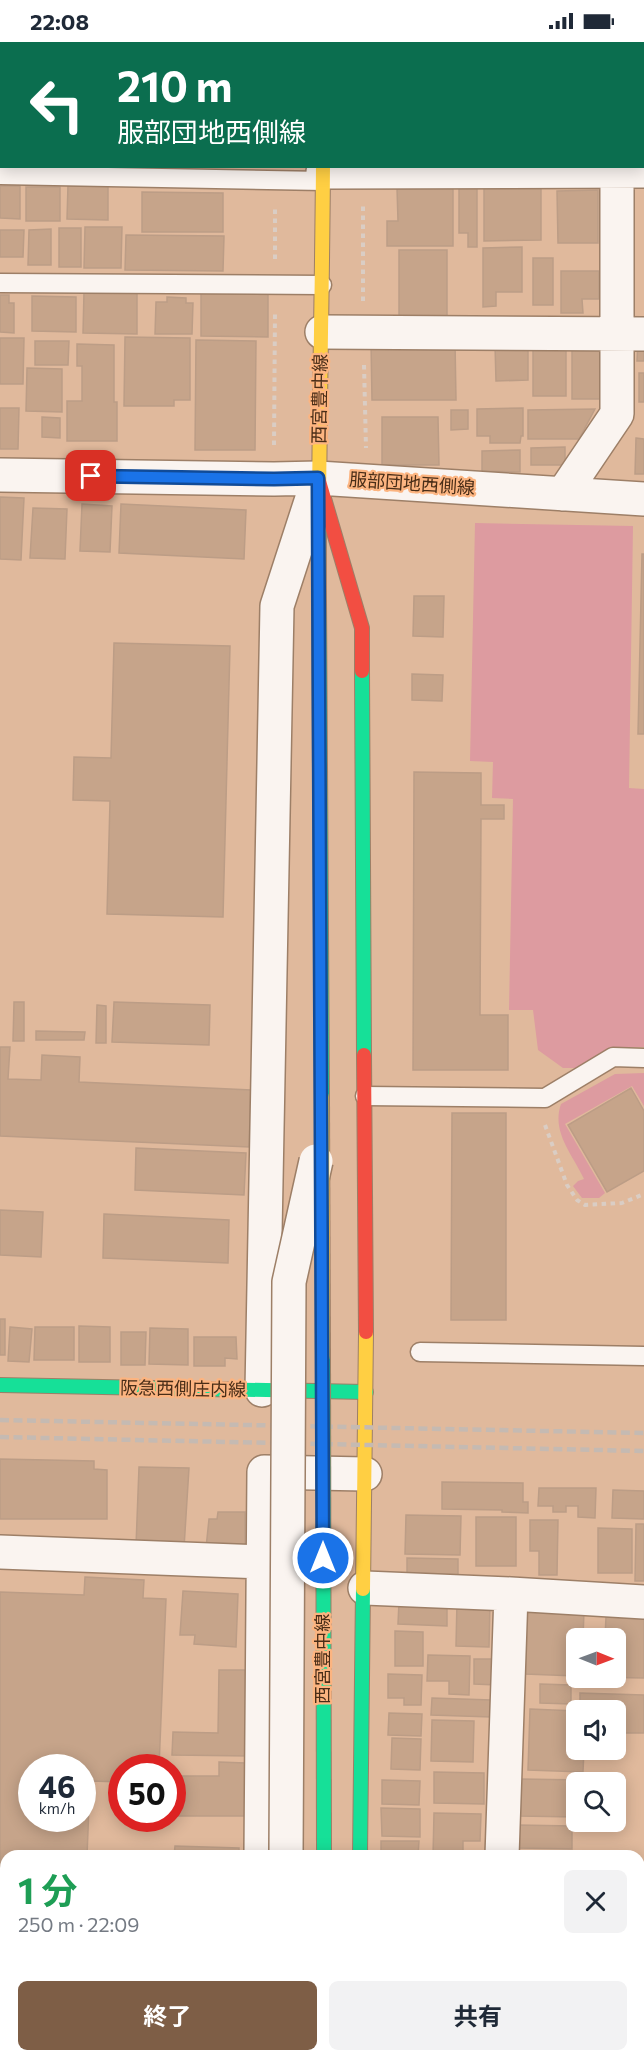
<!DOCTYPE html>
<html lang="ja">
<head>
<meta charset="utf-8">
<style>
	body { margin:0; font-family:Commissioner,"Noto Sans JP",sans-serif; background:#f2f2f3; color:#1f2937; height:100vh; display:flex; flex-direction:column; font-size:22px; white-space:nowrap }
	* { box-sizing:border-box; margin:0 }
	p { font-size:20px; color:#747a83 }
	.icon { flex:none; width:33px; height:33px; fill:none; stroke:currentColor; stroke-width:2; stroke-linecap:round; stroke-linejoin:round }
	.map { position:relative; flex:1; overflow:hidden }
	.details { position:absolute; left:0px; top:1808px; width:645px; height:212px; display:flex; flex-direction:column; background:#fff; border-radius:18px 18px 0 0; box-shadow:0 3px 15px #0003 }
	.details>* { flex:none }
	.banner { position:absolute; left:0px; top:0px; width:645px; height:126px; box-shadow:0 3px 15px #0003; background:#0b6e4f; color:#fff; overflow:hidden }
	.needle { width:39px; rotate:91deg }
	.buttons { position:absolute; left:566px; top:1586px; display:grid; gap:12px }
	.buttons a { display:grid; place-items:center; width:60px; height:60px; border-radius:9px; background:#fff; box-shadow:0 3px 15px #0003; font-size:30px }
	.speed { position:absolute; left:18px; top:1712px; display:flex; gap:12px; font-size:30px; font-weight:700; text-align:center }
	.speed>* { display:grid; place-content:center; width:78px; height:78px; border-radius:50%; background:#fff; box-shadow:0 3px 15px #0003; line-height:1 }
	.speed small { font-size:15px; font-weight:400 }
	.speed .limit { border:9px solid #d22; background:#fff; color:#111 }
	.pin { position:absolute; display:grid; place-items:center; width:51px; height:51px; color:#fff; margin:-26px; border-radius:12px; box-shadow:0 3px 9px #0006 }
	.me { position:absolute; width:66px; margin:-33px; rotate:0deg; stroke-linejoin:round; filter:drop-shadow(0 0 4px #0008) }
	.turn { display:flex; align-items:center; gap:21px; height:126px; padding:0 18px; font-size:27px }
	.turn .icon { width:78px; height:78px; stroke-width:2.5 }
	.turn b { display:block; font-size:42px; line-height:51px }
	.round { display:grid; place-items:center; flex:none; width:63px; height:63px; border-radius:9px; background:#f2f2f3 }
	.headline { display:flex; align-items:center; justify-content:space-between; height:102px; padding:0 18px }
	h1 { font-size:36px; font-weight:700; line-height:45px; color:#1e9e55 }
	.cta { display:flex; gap:12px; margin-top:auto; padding:12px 18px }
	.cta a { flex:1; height:69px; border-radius:9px; background:#7e5e46; color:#fff; font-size:24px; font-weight:700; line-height:69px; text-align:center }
	.cta a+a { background:#f2f2f3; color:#1f2937 }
	.status { display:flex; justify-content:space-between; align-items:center; height:42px; padding:0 30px; background:#fff; direction:ltr }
	.status svg { height:16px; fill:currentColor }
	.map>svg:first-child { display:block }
	.green { fill:#dd9ba0 }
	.building { fill:#c6a48a; stroke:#bc9d86; stroke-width:1.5; fill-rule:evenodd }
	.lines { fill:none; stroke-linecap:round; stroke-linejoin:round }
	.lane-casing { stroke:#9d7f67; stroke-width:21 }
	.street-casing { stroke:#9d7f67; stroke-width:36 }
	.fast-casing { stroke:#9d7f67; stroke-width:16 }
	.slow-casing { stroke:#9d7f67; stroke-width:16 }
	.jam-casing { stroke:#9d7f67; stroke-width:16 }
	.path { stroke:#dacdc4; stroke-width:4; stroke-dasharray:4.5 4.5; stroke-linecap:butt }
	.lane { stroke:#faf4f0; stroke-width:18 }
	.street { stroke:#faf4f0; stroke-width:33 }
	.fast { stroke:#16e098; stroke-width:14 }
	.slow { stroke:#ffcf43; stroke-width:14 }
	.jam { stroke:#f24e42; stroke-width:14 }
	.rail { stroke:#c5bab2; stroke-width:4.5; stroke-dasharray:9 4.5; stroke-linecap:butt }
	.street-bridge-casing { stroke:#9d7f67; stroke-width:36; stroke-linecap:butt }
	.fast-bridge-casing { stroke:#9d7f67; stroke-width:16; stroke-linecap:butt }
	.slow-bridge-casing { stroke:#9d7f67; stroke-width:16; stroke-linecap:butt }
	.street-bridge { stroke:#faf4f0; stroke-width:33 }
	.fast-bridge { stroke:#16e098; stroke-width:14 }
	.slow-bridge { stroke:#ffcf43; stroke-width:14 }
	.route-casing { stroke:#114b97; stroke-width:15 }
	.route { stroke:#1a73e8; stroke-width:10 }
	.labels { text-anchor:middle; stroke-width:4.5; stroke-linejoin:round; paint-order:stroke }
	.street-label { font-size:18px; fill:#492d17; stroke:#fcb480 }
</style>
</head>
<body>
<div class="status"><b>22:08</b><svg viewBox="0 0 49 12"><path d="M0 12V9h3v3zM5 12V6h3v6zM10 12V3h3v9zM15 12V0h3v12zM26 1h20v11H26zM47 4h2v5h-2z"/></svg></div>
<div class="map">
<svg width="644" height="2018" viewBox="0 0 644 2018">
	<rect width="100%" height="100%" fill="#e0b99c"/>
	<path class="green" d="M475,481L633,484L629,746L644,747V1005H610L581,1026H563L538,1008L533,968H509L513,757L492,756L493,720L470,719Z
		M644,1031V1064L632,1044L565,1082L605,1151L599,1156H582L573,1144L578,1139L584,1137C573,1113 551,1090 561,1062L615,1032Z"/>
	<path class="building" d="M74,0H241V2H74Z
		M0,43H2V72H0Z
		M68,143L108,144V178L67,177Z
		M0,144H20V177L0,176Z
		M26,145H60V179H26Z
		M453,145V204H387V179H398L397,146Z
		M459,145H477V205H468V191H459Z
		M484,146H541V198L484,199Z
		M598,148V201H558L557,149Z
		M142,150L223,151V190H142Z
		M85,185H122L121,226H84Z
		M59,186H81V225H59Z
		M51,187V223H28L29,188Z
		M0,188H24L23,215H0Z
		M126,193L224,194L223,229L125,228Z
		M522,205V250H496V264L483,265V206Z
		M399,208H447V274L399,275Z
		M533,216H553V263H533Z
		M561,229H599V257H582L583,271H561Z
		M201,249L268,251V295L201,294Z
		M84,250L137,251V292L83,291Z
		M0,253H9V261H14V291L0,290Z
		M32,254L76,255V290L32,289Z
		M167,255L186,256V261H193L192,292H155L156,260H167Z
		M125,295L190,296V358H174V364H124Z
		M0,296H24L23,342H0Z
		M196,298L256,299L255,408H195Z
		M35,299H69L68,323H35Z
		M455,299L456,358H372L371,300Z
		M638,299H644V319H637Z
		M77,302L114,303V360H117V399H67V359H82V324H77Z
		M607,302L608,357H572V303Z
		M495,303H528V338L496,339Z
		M533,308H566V354H533Z
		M27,326L62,327V370L26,369Z
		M639,331H644V360H639Z
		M0,366H19L18,407H0Z
		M523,366V394H521L520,401H490V394H477V367Z
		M595,367L579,397H528V368Z
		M451,368H468V387L451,388Z
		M42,375L60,376V396L42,395Z
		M382,375H438L439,423H382Z
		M636,396L644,397V432H635Z
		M565,405V423H531V406Z
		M520,408V430L482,429V409Z
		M0,455L24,456L21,518L0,517Z
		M82,462L112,464L110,510L80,509Z
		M121,462L246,468L244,517L119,511Z
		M33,466L67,467L65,517L30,516Z
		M642,512H644V692H638Z
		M414,554H444L443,595L413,594Z
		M114,601L230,604L223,875L107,872L110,759L73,758L74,715L111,716Z
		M412,632L443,633L442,659L412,658Z
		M414,730L481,731V763H504V777H481L480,973H508V1028H413Z
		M14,960H24V999H13Z
		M114,960L210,963L209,1003L112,1000Z
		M97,963L106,964V1001H96Z
		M36,989L85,990L84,998H36Z
		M0,1005H10L8,1037L41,1038L42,1013L80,1015L79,1040L251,1048L249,1105L0,1094Z
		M631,1046L644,1069V1129L607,1150L568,1083Z
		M452,1071H506V1278H451Z
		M136,1106L246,1111L244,1153L135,1148Z
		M0,1168L43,1170L41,1215L0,1213Z
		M104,1172L229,1178L228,1221L103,1216Z
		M0,1277H5V1313H0Z
		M79,1284L110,1285V1320H79Z
		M10,1285L32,1287L29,1320L8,1319Z
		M35,1285H74V1318H34Z
		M150,1286L188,1287V1323L149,1322Z
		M121,1290H146L145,1323H121Z
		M194,1295H236L237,1317L225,1316V1324H194Z
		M0,1417L94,1419V1427L107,1428V1477H0Z
		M139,1425L189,1426L184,1506L136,1504Z
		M442,1440L523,1441V1460H528V1471L502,1470V1468L442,1467Z
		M539,1446H596L595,1476L578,1475V1464H566V1470H553V1464H538Z
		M613,1448L644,1449V1477L612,1476Z
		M218,1470H245V1507L206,1506L209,1477H217Z
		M406,1473L461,1474L460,1513L405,1512Z
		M476,1475H516V1524H476Z
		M530,1478H558L557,1533H539V1509H530Z
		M636,1482H644V1539H635Z
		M598,1486L632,1487V1531H598Z
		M407,1516L458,1517V1536H407Z
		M85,1535L144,1538L143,1556L166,1557L159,1725H122V1740L90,1739L87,1814H6V1846H0V1550L84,1553ZM32,1725H82V1776H32Z
		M183,1549L238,1552L236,1605L194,1602L195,1593H180Z
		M399,1560L447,1562V1584L398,1582Z
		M457,1560L490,1561L489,1605L456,1604Z
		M526,1567L584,1569L583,1596H576V1634L525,1632Z
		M606,1575L644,1576V1636L591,1635H615V1596H605Z
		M395,1589L423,1590V1624H395Z
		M428,1613L470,1614L469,1653L449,1652V1639H427Z
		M474,1617H497L496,1643L474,1642Z
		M219,1628H250L249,1714L172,1713L173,1690L218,1691Z
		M388,1632L422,1633L421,1663H404V1656H388Z
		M540,1642L571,1643V1662L540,1661Z
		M580,1651L644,1653V1691H615V1668H580Z
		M432,1656L491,1658V1675L431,1673Z
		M530,1667L576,1669L575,1703L576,1707H584L583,1730L528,1728Z
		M389,1671L422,1672L421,1694L388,1693Z
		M432,1678L474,1679L473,1720L431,1719Z
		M392,1696L421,1697L420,1728L391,1727Z
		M219,1720L245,1721V1774H172V1734H219Z
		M434,1730L484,1731V1762L434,1761Z
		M520,1737L582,1738V1740H576V1775L519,1774Z
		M382,1738L420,1739L419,1763L382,1762Z
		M381,1766L420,1767V1795L382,1794Z
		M434,1771L481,1772L480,1799H463V1812H479V1814H433Z
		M518,1783L572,1784V1807L518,1806Z
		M381,1799H419L418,1814H381Z
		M175,1804L239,1806V1814H174Z
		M28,2013H227V2018H69L27,2016Z
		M405,2013H435V2018H405Z
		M463,2013H486V2018H463Z
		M509,2013H547V2018H508Z
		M551,2013H590V2018H551Z
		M379,2016H401V2018H379Z"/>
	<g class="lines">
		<defs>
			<path id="lane" d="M0,26H2
				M0,133L323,139
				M0,241L322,243
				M365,1054L545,1056L613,1015L644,1016
				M420,1310L644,1314"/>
			<path id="street" d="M617,0V2
				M323,130L644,129
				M322,290L644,292
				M0,433L274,437L318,436L644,457
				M563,452L617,372V124
				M262,1348L277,564L316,444
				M0,1510L263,1520
				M365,1546L511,1552L644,1560
				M261,1814L264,1430L365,1432
				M502,1814L511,1552
				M0,1997L6,2018
				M260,2018V2013
				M283,2018V2013
				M357,2018V2013
				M496,2018V2013"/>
			<path id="fast" d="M319,561L322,1055
				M362,629L364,1013
				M0,1343L366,1350
				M360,1814L363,1547"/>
			<path id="slow" d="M322,0V2
				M319,561C318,415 322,270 323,124
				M363,1547L366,1290"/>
			<path id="jam" d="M318,436L362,586V629
				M364,1013L366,1290
				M320,2013V2018"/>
		</defs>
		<use href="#lane" class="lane-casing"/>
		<use href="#street" class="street-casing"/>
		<use href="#fast" class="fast-casing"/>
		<use href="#slow" class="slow-casing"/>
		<use href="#jam" class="jam-casing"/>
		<path class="path" d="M363,0V2
			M276,2V0
			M275,217V164
			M363,259V164
			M364,323L366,406
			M274,403L275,269
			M545,1083L567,1143L577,1158L585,1163L622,1161L644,1152"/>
		<use href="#lane" class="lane"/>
		<use href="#street" class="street"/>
		<use href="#fast" class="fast"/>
		<use href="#slow" class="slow"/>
		<use href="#jam" class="jam"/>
		<path class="rail" d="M0,1378L644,1391
			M0,1395L644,1409"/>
		<defs>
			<path id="street-bridge" d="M286,1814L289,1240L316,1119"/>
			<path id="fast-bridge" d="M323,1314L324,1814"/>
			<path id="slow-bridge" d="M322,1055L323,1314"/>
		</defs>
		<use href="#street-bridge" class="street-bridge-casing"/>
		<use href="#fast-bridge" class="fast-bridge-casing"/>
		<use href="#slow-bridge" class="slow-bridge-casing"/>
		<use href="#street-bridge" class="street-bridge"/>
		<use href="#fast-bridge" class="fast-bridge"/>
		<use href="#slow-bridge" class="slow-bridge"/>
	</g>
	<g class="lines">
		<defs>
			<path id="route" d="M91,434L274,437L318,436L323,1516"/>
		</defs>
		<use href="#route" class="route-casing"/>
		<use href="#route" class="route"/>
	</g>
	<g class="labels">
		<g class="street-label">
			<text transform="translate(320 357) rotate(-89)" y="6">西宮豊中線</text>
			<text transform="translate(412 442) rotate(4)" y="6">服部団地西側線</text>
			<text transform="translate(183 1347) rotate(1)" y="6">阪急西側庄内線</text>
			<text transform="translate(323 1617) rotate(-90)" y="6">西宮豊中線</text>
		</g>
	</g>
</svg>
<div class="buttons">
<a><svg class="needle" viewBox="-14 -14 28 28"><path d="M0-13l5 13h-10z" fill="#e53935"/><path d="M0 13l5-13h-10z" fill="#747a83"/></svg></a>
<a><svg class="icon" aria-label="sound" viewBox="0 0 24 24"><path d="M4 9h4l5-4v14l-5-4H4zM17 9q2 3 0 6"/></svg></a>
<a><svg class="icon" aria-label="search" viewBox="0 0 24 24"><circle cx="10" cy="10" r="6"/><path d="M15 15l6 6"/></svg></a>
</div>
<div class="speed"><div>46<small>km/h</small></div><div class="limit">50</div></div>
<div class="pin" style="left:91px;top:434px;background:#d93025"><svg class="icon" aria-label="arrive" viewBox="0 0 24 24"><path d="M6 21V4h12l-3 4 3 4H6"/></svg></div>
<svg class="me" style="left:323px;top:1516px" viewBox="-20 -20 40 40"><circle r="17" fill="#1a73e8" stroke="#fff" stroke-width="3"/><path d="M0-11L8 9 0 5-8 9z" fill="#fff"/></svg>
<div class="banner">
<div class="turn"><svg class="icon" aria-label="left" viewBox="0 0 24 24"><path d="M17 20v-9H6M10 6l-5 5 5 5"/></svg><div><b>210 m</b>服部団地西側線</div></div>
</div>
<section class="details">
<div class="headline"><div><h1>1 分</h1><p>250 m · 22:09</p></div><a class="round"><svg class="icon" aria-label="close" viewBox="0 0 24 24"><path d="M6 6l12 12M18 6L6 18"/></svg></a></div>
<div class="cta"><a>終了</a><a>共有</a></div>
</section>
</div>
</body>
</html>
